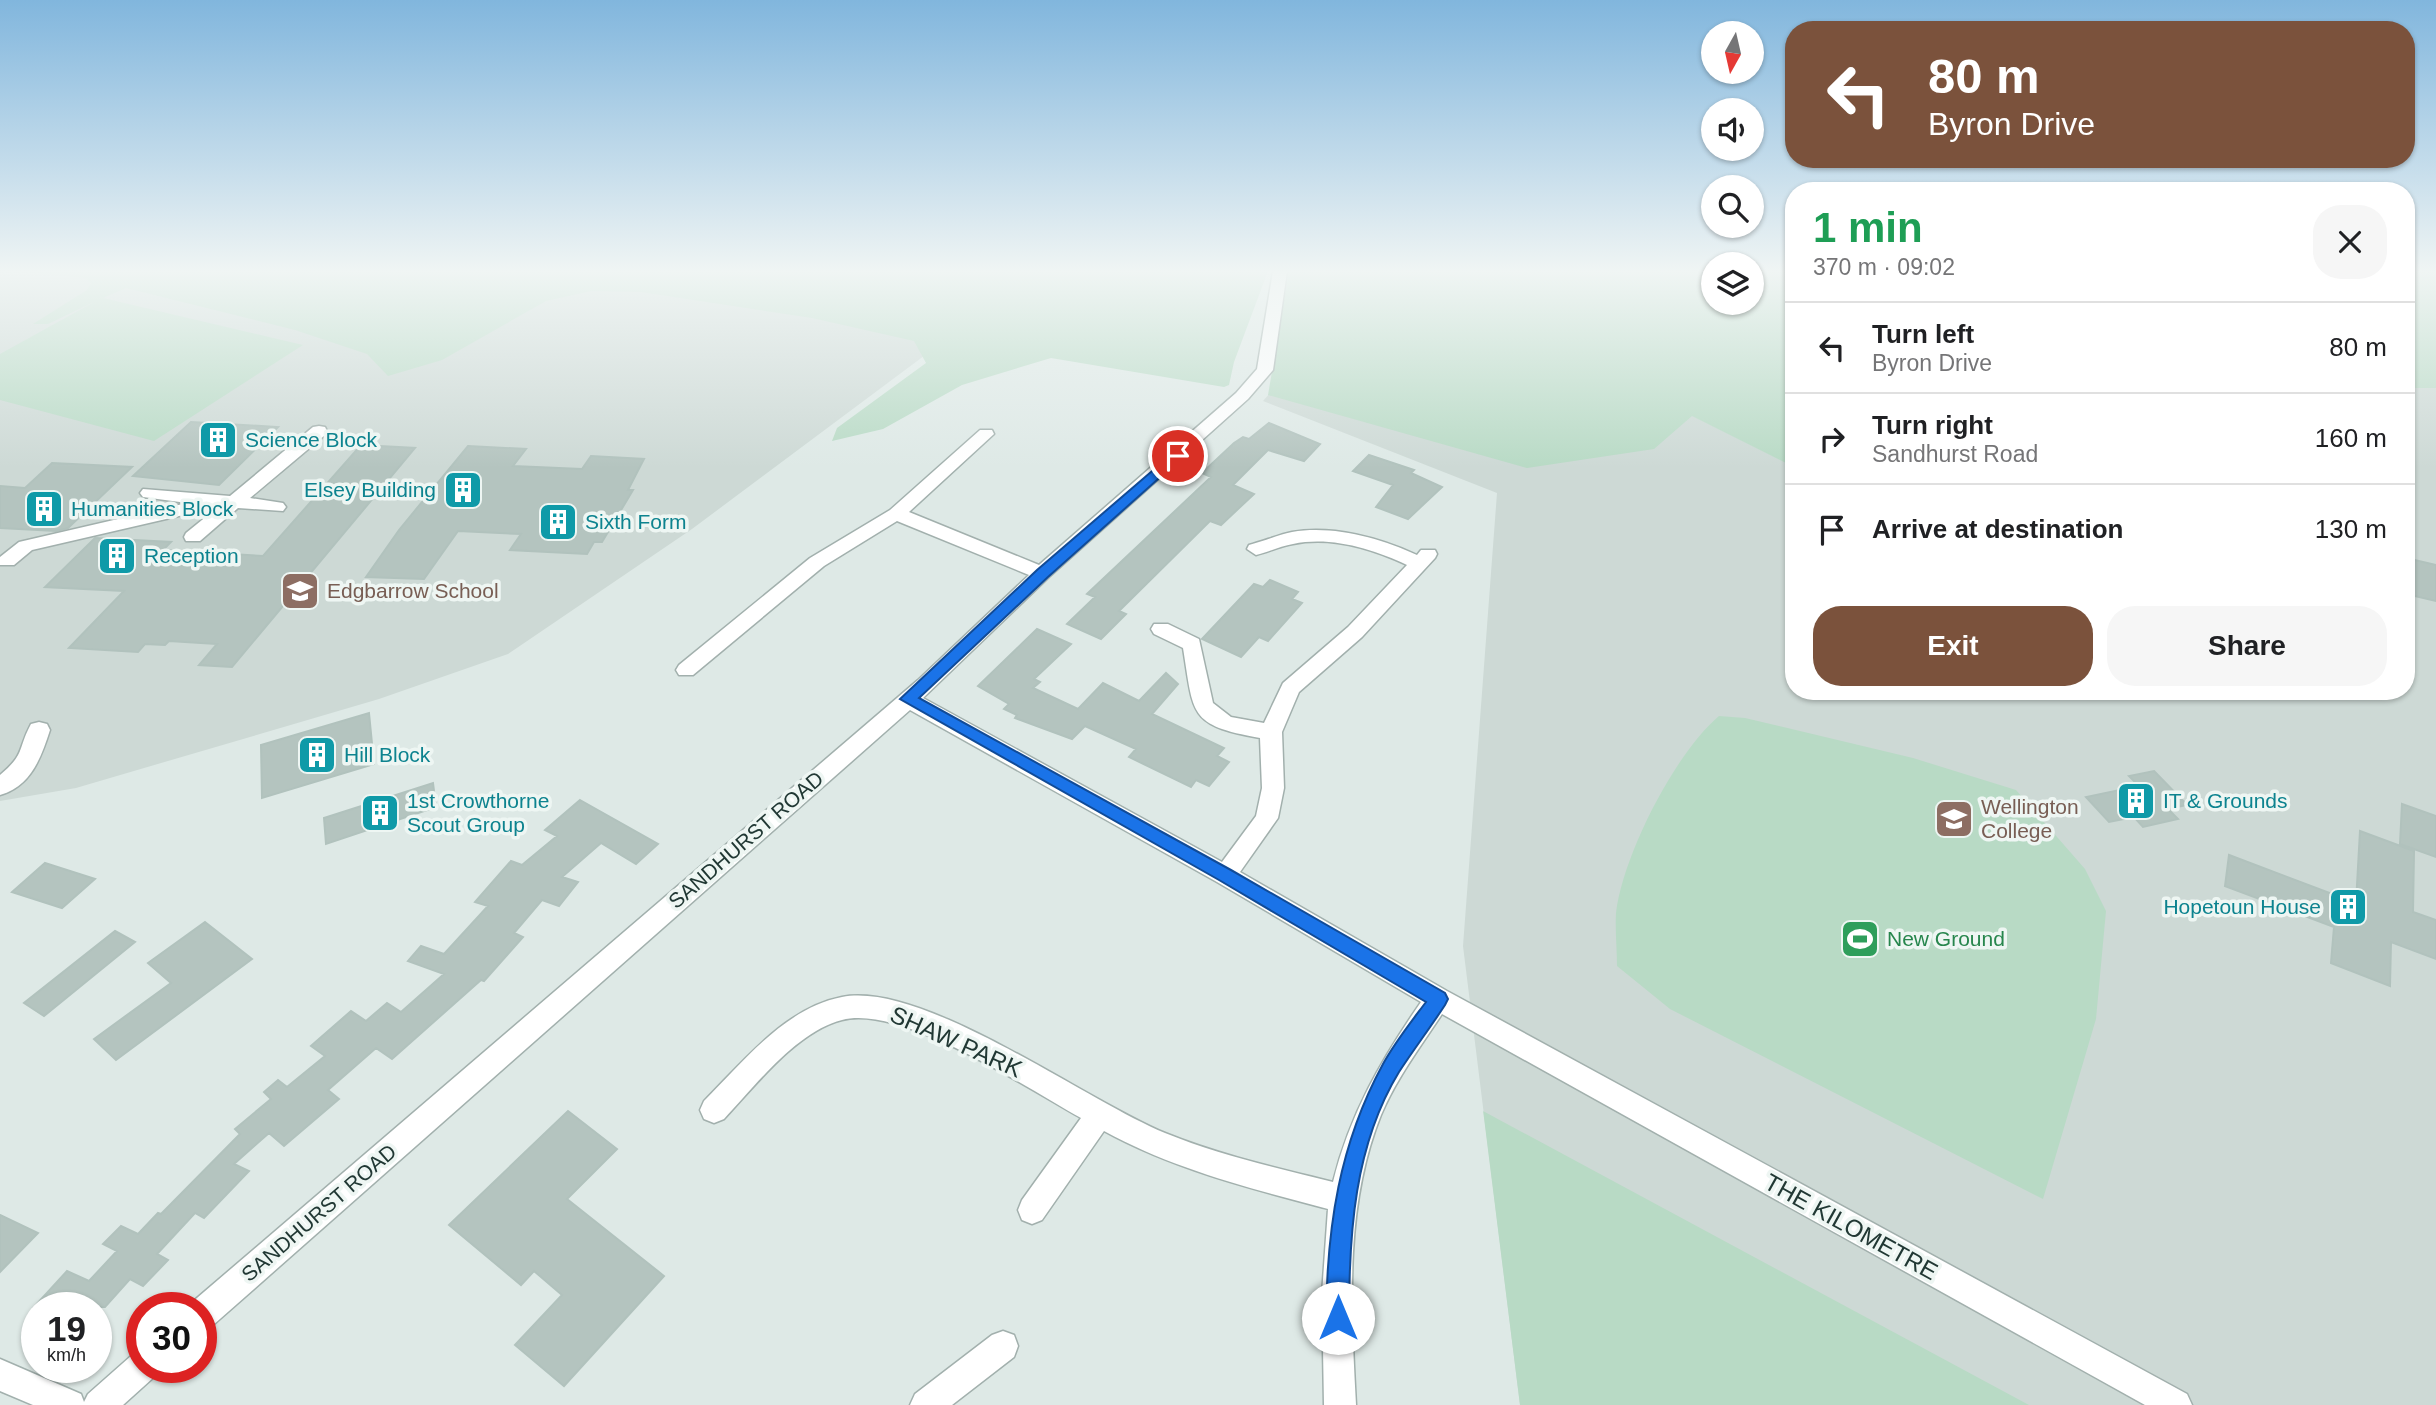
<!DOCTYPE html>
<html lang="en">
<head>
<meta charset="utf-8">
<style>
	body { margin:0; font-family:Arial,sans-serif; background:#f6f6f6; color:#202124; height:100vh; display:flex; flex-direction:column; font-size:26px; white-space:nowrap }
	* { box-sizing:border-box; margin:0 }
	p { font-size:23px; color:#757577 }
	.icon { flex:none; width:38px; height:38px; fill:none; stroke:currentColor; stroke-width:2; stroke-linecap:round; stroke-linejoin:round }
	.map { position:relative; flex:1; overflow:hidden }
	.side { position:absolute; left:1785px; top:182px; width:630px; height:518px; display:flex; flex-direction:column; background:#fff; border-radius:28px; box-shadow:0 2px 5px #0004 }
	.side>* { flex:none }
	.banner { position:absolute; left:1785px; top:21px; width:630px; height:147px; border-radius:28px; box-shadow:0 2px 5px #0004; background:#7b523c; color:#fff; overflow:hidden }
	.needle { width:46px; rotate:188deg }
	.fabs { position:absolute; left:1701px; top:21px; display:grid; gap:14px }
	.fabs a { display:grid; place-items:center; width:63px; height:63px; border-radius:50%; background:#fff; box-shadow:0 2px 5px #0004; font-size:35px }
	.speed { position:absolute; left:21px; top:1292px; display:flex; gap:14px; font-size:35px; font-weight:700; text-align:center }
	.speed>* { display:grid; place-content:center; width:91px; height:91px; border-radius:50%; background:#fff; box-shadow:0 2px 5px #0004; line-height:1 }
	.speed small { font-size:18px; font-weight:400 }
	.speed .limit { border:10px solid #d22; background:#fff; color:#111 }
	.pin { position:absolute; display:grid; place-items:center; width:60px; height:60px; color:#fff; margin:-30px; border:4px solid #fff; border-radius:50%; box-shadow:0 2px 7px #0007 }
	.me { position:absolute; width:77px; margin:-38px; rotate:0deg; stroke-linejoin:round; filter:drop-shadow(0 0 5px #0008) }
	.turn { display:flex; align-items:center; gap:24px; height:147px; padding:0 28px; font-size:32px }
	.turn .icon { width:91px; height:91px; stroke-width:2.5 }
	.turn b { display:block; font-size:49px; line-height:60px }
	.round { display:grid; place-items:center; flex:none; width:74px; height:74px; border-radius:28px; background:#f6f6f6 }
	.head { display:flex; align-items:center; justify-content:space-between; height:119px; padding:0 28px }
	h1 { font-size:42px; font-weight:700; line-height:52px; color:#1e9e55 }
	.cta { display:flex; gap:14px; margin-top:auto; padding:14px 28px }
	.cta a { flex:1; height:80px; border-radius:28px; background:#7b523c; color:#fff; font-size:28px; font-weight:700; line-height:80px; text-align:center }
	.cta a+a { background:#f6f6f6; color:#202124 }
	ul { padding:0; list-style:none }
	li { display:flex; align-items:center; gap:21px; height:91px; padding:0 28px; border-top:2px solid #e0e0e0 }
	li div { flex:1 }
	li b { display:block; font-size:26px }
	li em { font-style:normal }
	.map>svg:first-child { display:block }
	.built { fill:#cdd9d5 }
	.green { fill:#b8dac5 }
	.building { fill:#b4c4bf; stroke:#b1c2bd; stroke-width:2 }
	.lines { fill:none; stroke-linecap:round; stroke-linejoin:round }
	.minor-casing { stroke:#a2b0ad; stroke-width:3 }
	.minor { fill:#fff; fill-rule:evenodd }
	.route { fill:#1a73e8; stroke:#114b97; stroke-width:2 }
	.labels { text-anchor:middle; stroke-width:7; stroke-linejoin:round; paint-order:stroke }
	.culture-label { font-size:21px; fill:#0d838f; stroke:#eef6f3; text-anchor:start }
	.education-label { font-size:21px; fill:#785e54; stroke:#eef6f3; text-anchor:start }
	.street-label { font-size:21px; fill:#213834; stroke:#eef6f3 }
	.leisure-label { font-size:21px; fill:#27864d; stroke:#eef6f3; text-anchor:start }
	.near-street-label { font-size:24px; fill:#213834; stroke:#eef6f3 }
</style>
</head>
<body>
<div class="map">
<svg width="2436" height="1405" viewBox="0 0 2436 1405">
	<rect width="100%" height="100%" fill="#dee9e6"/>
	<path class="built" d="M0,271H646L952,335L692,529L508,654L379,699L76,788L0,801Z
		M2406,271H2436V1405H1520L1463,946L1497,493L1263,401L1277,385L1794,388V691H2406Z"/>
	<path class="green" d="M18,271H1268L1234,362L1229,385L1224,387L1051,358L962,385L883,429L832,441L837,428L926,363L914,341L812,318L687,299L641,292L591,291L546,301L442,360L388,376L367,354L295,330L126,288L103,298L303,345L154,441L0,400V354L96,301L48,324H33L87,290L91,283L85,278Z
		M1289,271H1713V303H1752V271H1794V467L1692,416L1654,449L1527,468L1268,395Z
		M2406,271H2436V388H2406Z
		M1719,716L1745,718L1913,758L2016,790L2085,869L2106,911L2096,1019L2043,1199L1670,1009L1617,966C1617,949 1615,930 1616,913C1623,855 1675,753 1719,716Z
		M1483,1110V1111L2029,1405H1520Z"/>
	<path class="building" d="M191,422L278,427L219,485L133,476Z
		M1269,423L1320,444L1304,461L1268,450L1233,485L1254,494L1221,525L1210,521L1119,611L1126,614L1101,639L1067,624L1095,597L1087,594L1211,477L1202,473L1234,443L1243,437L1249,439Z
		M361,445L415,448L232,667L199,665L217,644L169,641L165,645L145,644L138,652L69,648L124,591L45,587L95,538L171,542L163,550L263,556Z
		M468,446L526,449L513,466L582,469L591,456L644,459L628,490H633L602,542H594L587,554L510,550L521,534L458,531L424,579L366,577L399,530Z
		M1369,455L1414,470L1411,473L1442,487L1408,519L1376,507L1393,485L1353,471Z
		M52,463L132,467L68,528L56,531L0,528V486L25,488Z
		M2406,558L2436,565V601L2406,594Z
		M1270,580L1298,592L1292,599L1302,603L1268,641L1259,637L1241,657L1202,639L1254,584L1263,587Z
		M1037,629L1071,644L1034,679L1040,682L1033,688L1078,709L1103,683L1139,701L1166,673L1178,684L1152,714L1224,748L1217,756L1229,762L1209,786L1196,780L1191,787L1129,757L1136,749L1085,726L1072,739L1015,718L1017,715L1004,709L1009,704L978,686Z
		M369,713L374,764L262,798L261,745Z
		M2154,771L2187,805L2168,809L2178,819L2143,827L2134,817L2109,822L2086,797L2139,786L2129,776Z
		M433,783L436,807L326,844L324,818Z
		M580,800L658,844L636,864L601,843L562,877L578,882L559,906L542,900L514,933L523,937L484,981L481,980L392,1059L376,1048L328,1090L339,1099L284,1146L269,1133L234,1164L249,1171L204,1218L195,1213L157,1254L168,1260L143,1286L130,1279L105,1307H34L67,1271L89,1281L117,1251L103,1244L121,1226L138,1234L158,1213L161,1214L240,1134L235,1129L271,1099L264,1092L278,1080L287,1087L325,1056L311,1046L351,1011L366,1021L387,1003L401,1012L444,974L408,961L421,946L444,954L488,906L475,902L511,861L522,865L557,836L545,830Z
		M2402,804L2436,816V857L2400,844Z
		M2360,831L2414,851L2413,912L2436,920V959L2391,942L2390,986L2331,963L2334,927L2225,886L2229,855L2356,903Z
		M45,863L95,879L62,908L12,892Z
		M205,922L252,959L116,1060L94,1039L171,983L148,963Z
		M115,931L135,942L44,1016L24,1003Z
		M568,1111L617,1149L567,1199L664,1276L564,1386L515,1345L562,1295L534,1271L521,1285L449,1225Z
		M0,1215L38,1233L0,1272Z"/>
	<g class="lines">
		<defs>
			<path id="minor" d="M1273,271H1287L1273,370L1248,399L1049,577L923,698L1222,862L1256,816L1262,788L1260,738C1188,725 1194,715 1183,648L1154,634L1151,629L1154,624H1168L1199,639L1213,703L1231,717L1264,723L1283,683L1348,627L1407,565C1373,549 1331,536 1293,544C1281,546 1268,552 1256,555L1247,549L1249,545C1264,541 1278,535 1292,532C1333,525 1380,538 1417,555L1421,550H1435L1437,554L1435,558L1362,637L1299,692L1282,732L1284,788L1278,818L1240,872L1447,991L2187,1394L2192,1405H2145L1442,1014C1421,1046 1396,1079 1381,1115C1344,1207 1351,1308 1356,1405H1324L1322,1294L1328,1209C1252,1189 1173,1169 1104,1131L1042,1220L1032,1224L1022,1220L1018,1210L1022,1200L1081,1118C1027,1088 901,1004 842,1020C797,1031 754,1087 724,1119L714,1123L704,1119L700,1110L704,1101C743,1062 785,1008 842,997C924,981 1086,1101 1165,1133C1219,1155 1277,1168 1333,1182C1350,1114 1381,1060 1421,1002L1217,882L910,710L212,1326L201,1330V1307H189L190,1304L918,680L1029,575L897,521L824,566L693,675H679L676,670L679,665L810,558L890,510L980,430H992L994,434L909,512L1039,565L1236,393L1257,369Z
				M319,426L325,427L327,431L325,435L250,498L283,503L286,507L283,511L238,508L200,541H186L184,537L186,533L218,507L32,550L14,565H0V557L19,542L187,503L143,497L140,493L143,489L230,496L313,427Z
				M39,722L47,724L50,730C41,758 31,786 0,795V775C26,753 17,750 31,724Z
				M1003,1331L1014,1335L1018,1346L1014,1357L952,1405H910L915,1394L992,1335Z
				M142,1352V1367H157L153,1378L123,1405H33L0,1391V1359L81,1394L84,1402L88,1394L131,1356Z"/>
		</defs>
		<use href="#minor" class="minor-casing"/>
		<use href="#minor" class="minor"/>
	</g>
	<linearGradient id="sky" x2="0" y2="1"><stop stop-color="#81b6dd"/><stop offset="0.58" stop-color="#f0f5f4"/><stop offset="1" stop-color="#f0f5f4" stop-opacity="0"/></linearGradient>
	<rect width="2436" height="468" fill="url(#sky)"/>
	<path class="route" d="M1173,453L1184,456L1048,577L919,698L1231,870L1445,993L1448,999L1445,1005C1430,1028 1414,1049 1399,1072C1354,1146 1349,1234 1349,1318L1346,1326L1338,1329L1330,1326L1326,1318C1327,1227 1339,1145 1383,1064C1395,1042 1411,1022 1426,1002L1219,880L900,699L1037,570Z"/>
	<defs>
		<symbol id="building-square" viewBox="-11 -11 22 22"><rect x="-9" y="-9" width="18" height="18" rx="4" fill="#0f9aa8" stroke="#eef6f3"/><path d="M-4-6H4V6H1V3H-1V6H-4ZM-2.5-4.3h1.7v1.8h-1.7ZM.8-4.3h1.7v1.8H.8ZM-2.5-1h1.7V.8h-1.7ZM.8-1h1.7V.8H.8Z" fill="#fff"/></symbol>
		<symbol id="school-square" viewBox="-11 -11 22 22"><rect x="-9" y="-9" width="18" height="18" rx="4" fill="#8d6e63" stroke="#eef6f3"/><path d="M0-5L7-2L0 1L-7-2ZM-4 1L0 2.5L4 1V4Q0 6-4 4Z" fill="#fff"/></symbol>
		<symbol id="stadium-square" viewBox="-11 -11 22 22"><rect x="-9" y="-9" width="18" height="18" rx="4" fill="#2e9e5b" stroke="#eef6f3"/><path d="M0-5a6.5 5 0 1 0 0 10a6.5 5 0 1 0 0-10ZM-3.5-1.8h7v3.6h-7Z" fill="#fff"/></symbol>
	</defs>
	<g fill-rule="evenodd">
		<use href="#building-square" x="196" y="418" width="44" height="44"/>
		<use href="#building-square" x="441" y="468" width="44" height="44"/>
		<use href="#building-square" x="22" y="487" width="44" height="44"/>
		<use href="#building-square" x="536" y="500" width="44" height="44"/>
		<use href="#building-square" x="95" y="534" width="44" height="44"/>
		<use href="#school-square" x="278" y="569" width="44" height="44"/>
		<use href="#building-square" x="295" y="733" width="44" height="44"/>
		<use href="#building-square" x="2114" y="779" width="44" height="44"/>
		<use href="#building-square" x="358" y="791" width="44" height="44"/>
		<use href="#school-square" x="1932" y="797" width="44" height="44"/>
		<use href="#building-square" x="2326" y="885" width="44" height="44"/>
		<use href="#stadium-square" x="1838" y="917" width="44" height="44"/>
	</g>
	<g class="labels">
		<g class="culture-label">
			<text x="245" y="447">Science Block</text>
			<text x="436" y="497" text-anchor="end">Elsey Building</text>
			<text x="71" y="516">Humanities Block</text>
			<text x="585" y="529">Sixth Form</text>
			<text x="144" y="563">Reception</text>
			<text x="344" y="762">Hill Block</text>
			<text x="407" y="808">1st Crowthorne<tspan x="407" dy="24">Scout Group</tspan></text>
			<text x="2163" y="808">IT &amp; Grounds</text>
			<text x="2321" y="914" text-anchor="end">Hopetoun House</text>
		</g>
		<g class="education-label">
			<text x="327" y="598">Edgbarrow School</text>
			<text x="1981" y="814">Wellington<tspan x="1981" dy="24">College</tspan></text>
		</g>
		<g class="street-label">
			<text transform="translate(746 840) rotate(-41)" y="7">SANDHURST ROAD</text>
			<text transform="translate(319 1213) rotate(-41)" y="7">SANDHURST ROAD</text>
		</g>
		<g class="leisure-label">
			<text x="1887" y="946">New Ground</text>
		</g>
		<g class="near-street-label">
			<text transform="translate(956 1042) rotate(24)" y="8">SHAW PARK</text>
			<text transform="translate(1851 1227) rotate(29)" y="8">THE KILOMETRE</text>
		</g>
	</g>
</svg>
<div class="fabs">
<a><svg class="needle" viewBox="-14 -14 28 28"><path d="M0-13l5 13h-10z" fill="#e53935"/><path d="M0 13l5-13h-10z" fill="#757577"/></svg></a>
<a><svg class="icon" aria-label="sound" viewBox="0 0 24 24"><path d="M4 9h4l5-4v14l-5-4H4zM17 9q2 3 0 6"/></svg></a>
<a><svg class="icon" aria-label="search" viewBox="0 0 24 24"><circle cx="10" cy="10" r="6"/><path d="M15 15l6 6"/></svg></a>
<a><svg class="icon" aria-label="layers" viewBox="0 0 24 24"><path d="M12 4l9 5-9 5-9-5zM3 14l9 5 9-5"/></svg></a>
</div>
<div class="speed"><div>19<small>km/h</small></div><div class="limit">30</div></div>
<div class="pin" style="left:1178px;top:456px;background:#d93025"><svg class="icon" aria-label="arrive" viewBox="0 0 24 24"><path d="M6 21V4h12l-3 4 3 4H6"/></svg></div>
<svg class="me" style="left:1338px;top:1318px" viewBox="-20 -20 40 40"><circle r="19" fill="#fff"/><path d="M0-13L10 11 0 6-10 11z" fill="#1a73e8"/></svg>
<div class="banner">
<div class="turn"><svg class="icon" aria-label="left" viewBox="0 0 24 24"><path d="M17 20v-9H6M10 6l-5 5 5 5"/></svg><div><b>80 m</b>Byron Drive</div></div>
</div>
<section class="side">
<div class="head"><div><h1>1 min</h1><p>370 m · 09:02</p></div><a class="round"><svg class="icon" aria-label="close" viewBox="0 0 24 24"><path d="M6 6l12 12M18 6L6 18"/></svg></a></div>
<ul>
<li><svg class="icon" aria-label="left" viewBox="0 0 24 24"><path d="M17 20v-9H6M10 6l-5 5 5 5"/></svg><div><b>Turn left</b><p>Byron Drive</p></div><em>80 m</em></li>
<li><svg class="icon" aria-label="right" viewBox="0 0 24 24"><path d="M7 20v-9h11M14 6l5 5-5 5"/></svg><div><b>Turn right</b><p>Sandhurst Road</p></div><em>160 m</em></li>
<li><svg class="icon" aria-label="arrive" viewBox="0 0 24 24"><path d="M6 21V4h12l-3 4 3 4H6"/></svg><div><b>Arrive at destination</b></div><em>130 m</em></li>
</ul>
<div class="cta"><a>Exit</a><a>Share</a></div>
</section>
</div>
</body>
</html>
